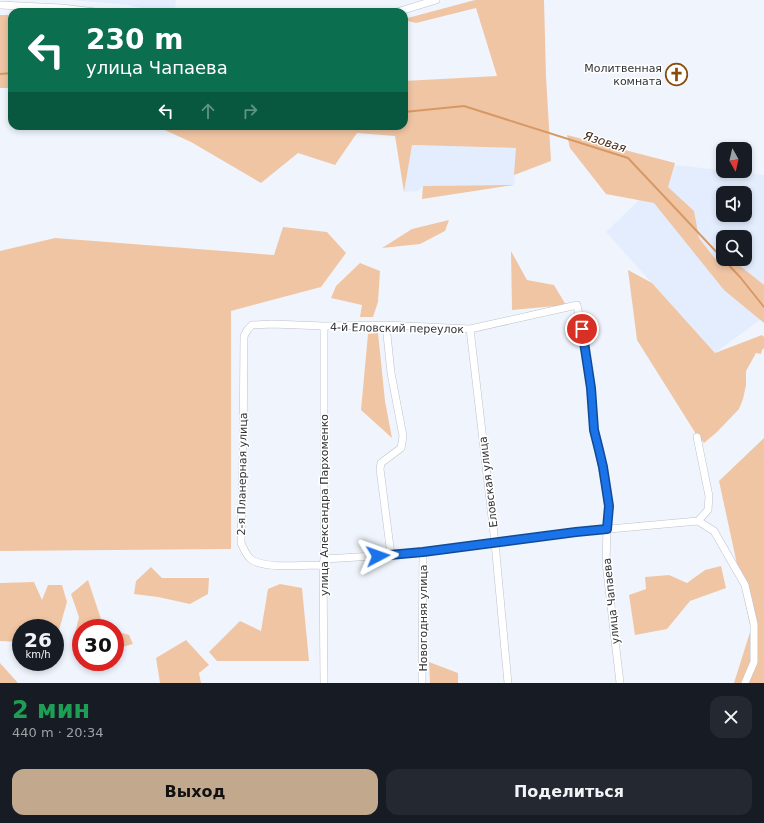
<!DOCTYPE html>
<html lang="ru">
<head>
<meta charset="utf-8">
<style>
	body { margin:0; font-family:"DejaVu Sans",sans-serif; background:#242831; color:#f1f3f6; height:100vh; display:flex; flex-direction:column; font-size:15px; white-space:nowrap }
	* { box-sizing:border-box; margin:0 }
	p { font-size:13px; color:#9ea1a6 }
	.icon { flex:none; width:22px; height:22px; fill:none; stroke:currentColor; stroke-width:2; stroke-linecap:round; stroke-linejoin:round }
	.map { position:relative; height:683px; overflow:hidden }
	.panel { display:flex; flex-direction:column; background:#171b24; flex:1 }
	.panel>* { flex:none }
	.top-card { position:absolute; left:8px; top:8px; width:400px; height:122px; border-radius:12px; box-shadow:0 2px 6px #0003; background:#0b6e4f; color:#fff; overflow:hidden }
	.needle { width:26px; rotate:172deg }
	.tools { position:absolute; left:716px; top:142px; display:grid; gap:8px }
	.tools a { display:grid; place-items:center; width:36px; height:36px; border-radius:8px; background:#171b24; box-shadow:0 2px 6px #0003; font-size:20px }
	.speed { position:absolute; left:12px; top:619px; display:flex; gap:8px; font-size:20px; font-weight:700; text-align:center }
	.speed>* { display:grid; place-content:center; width:52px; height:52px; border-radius:50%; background:#171b24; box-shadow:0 2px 6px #0003; line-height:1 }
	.speed small { font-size:10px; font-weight:400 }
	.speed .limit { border:6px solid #d22; background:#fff; color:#111 }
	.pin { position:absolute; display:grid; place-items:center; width:34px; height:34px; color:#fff; margin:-17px; border:2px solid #fff; border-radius:50%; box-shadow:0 1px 4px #0007 }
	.me { position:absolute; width:44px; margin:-22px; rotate:86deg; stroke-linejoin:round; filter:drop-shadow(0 0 3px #0008) }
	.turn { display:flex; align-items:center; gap:14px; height:84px; padding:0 12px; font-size:18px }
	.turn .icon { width:52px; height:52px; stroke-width:2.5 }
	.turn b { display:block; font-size:28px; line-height:34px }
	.lanes { display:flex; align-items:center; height:38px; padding:0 12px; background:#0003; justify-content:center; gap:20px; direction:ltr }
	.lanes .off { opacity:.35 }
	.round { display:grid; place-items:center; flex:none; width:42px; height:42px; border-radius:12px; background:#242831 }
	.summary { display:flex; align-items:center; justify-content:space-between; height:68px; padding:0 12px }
	h1 { font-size:24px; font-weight:600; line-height:30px; color:#1e9e55 }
	.primary-button { display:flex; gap:8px; margin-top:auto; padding:8px 12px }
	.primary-button a { flex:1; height:46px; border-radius:12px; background:#c2a88d; color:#111; font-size:16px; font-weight:600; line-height:46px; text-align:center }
	.primary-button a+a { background:#242831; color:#f1f3f6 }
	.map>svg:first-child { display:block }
	.built { fill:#e3edfe; fill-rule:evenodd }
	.green { fill:#f0c5a4 }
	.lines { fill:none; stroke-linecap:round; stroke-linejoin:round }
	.stream { stroke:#d89864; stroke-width:2 }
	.minor-casing { stroke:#bcc2cc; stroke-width:8 }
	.minor { stroke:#fff; stroke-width:7 }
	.route-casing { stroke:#114b97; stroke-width:10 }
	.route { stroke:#1a73e8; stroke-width:7 }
	.labels { text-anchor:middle; stroke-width:3; stroke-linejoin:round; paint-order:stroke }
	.poi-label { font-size:11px; fill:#303236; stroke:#fff; text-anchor:end }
	.street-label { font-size:11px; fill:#303236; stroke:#fff }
	.water-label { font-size:12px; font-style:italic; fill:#432812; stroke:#fff }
</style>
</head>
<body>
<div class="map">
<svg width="764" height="683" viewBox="0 0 764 683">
	<rect width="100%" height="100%" fill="#f0f5fd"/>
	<path class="built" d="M71,0H176L175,12H157L128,5Z
		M411,145L517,148L514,185L423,186L418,191L404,192Z
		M675,165L764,175V317L715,353L606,232ZM723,193H745V215H723ZM723,237H745V259H723Z"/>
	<path class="green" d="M475,0H544L546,76L551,161L514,175L516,148L412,145L404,192L395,136L357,133L335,165L298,153L261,183L191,142L156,126H404V81L497,76L476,8L416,23L404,20V19Z
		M0,15H12V88H0Z
		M567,135L675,163L668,187L694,211L699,238L716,260L723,255V259H733L739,265L764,285V323L724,290L654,203L606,194L570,148Z
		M514,185L422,199L423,186Z
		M449,220L445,231L420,244L382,248L412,229Z
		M283,227L327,232L346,253L321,287L231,311V549L0,551V251L55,238L274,255Z
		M511,251L527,280L554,285L566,305L512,310Z
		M360,263L380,271L378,302L373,317H360L362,305L331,298L336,286Z
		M628,270L652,283L715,353L762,335L764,337V348L762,350L761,354L756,353L746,371V385L743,399L739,409L717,432L704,443L696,434L637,340Z
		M378,333L385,401L392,438L361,410L368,334Z
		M764,438V683H734L751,629L719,481Z
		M721,566L726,588L690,601L667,629L635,635L629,595L646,589L645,577L669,575L687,583L705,570Z
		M151,567L162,578H209L208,594L190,604L158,597L134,594L136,581Z
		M88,580L104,628H105H81V645L73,642L79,617L71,594Z
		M34,582L42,600L48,585H62L67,602L59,630H55V628H21V642L0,641V583Z
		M280,584L302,588L309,661H217L209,652L240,621L261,631L268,589Z
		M115,631L129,635L133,644L115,649Z
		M186,640L209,665L199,673L201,683H160L156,658Z
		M429,662L458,673V683H430Z
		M0,663L18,683H0Z"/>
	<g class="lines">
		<path class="stream" d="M0,74L12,73
			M404,112L464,106L628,158L740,277L764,307"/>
		<defs>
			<path id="minor" d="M0,5L62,8L95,12
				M397,12L436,0
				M386,325L391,373L403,436L402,443L401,448L381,463L380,469L391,555
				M470,329L495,543L508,683
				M697,437L709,496L708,510L698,521
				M698,521L714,531L745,585L754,624V662L745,683
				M324,559L391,555L423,552L576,532L698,521
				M323,565C306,565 266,569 252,560C246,556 244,549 241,543L243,452L244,336L248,329L252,325L272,324L324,326L386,325L470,329L577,305L584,341L591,388L594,430L599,450L609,506L607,529L606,563L620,683
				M324,683L323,565L324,559V326
				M422,683L423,552"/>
		</defs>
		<use href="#minor" class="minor-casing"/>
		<use href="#minor" class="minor"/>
	</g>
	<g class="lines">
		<defs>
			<path id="route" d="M378,556L423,552L576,532L607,529L609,506L603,467L599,450L594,430L591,388L582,329"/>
		</defs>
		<use href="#route" class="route-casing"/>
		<use href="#route" class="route"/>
	</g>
	<defs>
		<symbol id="church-ring" viewBox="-11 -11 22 22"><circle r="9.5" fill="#fff" stroke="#894c0c" stroke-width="1.5"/><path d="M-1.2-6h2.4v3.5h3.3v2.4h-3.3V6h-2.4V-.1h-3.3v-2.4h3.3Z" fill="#894c0c"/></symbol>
	</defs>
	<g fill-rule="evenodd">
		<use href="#church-ring" x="664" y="62" width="25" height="25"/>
	</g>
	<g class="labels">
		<g class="poi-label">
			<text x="662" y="72">Молитвенная<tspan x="662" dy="13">комната</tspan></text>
		</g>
		<g class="street-label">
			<text transform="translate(397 328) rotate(1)" y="4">4-й Еловский переулок</text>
			<text transform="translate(242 474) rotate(-89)" y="4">2-я Планерная улица</text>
			<text transform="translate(488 482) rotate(-97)" y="4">Еловская улица</text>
			<text transform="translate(324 505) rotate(-90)" y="4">улица Александра Пархоменко</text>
			<text transform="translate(611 601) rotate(-96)" y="4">улица Чапаева</text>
			<text transform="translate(423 618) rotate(-90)" y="4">Новогодняя улица</text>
		</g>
		<g class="water-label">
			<text transform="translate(605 142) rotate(18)" y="4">Язовая</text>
		</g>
	</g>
</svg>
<div class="tools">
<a><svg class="needle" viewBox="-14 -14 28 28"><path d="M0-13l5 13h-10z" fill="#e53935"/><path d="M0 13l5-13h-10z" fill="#9ea1a6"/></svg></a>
<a><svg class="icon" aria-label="sound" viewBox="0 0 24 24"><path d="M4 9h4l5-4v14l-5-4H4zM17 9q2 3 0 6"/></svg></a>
<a><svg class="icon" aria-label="search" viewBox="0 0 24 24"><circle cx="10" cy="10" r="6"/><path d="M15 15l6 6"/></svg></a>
</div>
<div class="speed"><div>26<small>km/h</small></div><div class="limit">30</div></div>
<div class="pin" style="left:582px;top:329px;background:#d93025"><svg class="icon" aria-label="arrive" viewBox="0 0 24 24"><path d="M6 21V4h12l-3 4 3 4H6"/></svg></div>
<svg class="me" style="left:378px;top:556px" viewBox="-20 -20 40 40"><path d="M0-17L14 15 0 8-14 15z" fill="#1a73e8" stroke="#fff" stroke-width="4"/></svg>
<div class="top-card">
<div class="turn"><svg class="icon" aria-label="left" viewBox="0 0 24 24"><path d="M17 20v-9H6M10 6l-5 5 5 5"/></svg><div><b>230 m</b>улица Чапаева</div></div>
<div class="lanes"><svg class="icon" aria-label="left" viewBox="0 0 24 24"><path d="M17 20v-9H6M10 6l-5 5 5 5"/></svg><svg class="icon off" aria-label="ahead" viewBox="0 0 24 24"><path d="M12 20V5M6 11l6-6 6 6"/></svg><svg class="icon off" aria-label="right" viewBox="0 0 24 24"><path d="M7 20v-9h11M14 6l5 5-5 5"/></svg></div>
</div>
</div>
<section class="panel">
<div class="summary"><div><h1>2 мин</h1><p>440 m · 20:34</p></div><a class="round"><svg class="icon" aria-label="close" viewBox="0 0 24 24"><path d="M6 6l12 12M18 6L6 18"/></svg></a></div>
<div class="primary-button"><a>Выход</a><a>Поделиться</a></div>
</section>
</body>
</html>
